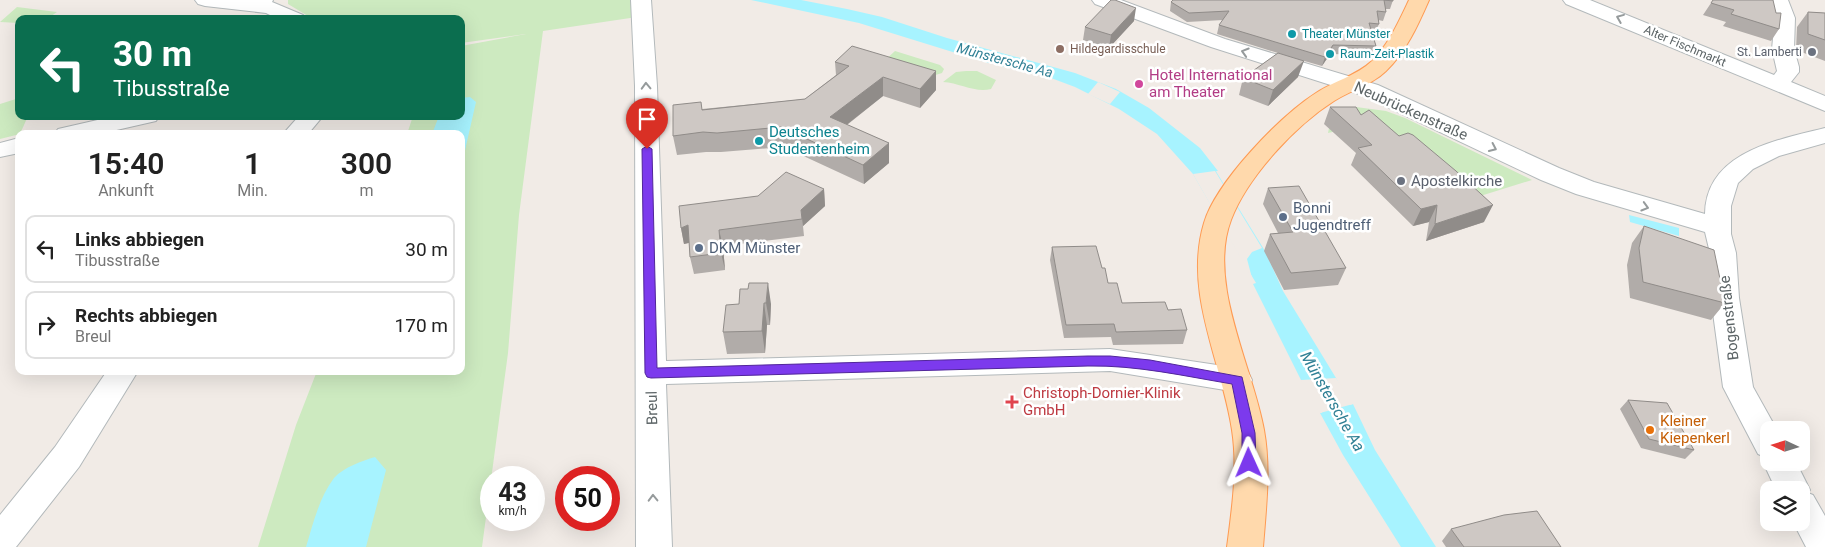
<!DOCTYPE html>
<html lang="de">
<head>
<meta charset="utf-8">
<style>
	body { margin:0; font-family:Roboto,sans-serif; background:#f6f6f6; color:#222; height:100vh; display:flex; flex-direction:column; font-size:19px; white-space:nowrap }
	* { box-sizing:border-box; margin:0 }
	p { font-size:16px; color:#767676 }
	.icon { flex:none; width:28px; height:28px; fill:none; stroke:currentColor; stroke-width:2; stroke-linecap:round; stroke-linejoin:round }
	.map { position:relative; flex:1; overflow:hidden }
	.side { position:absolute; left:15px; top:130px; width:450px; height:245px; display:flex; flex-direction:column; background:#fff; border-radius:10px; box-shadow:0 5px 20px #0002 }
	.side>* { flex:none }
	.top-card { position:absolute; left:15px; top:15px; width:450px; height:105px; border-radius:10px; box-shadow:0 5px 20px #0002; background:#0b6e4f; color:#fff; overflow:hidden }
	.needle { width:32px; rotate:274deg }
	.buttons { position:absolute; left:1760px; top:421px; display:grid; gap:10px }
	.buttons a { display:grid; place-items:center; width:50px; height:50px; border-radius:10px; background:#fff; box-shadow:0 5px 20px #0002; font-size:25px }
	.speed { position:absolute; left:480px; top:466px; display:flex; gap:10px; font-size:25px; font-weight:700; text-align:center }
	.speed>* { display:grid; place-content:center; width:65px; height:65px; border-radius:50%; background:#fff; box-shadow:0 5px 20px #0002; line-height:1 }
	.speed small { font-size:12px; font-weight:400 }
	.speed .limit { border:8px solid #d22; background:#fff; color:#111 }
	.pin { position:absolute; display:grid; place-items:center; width:42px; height:42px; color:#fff; margin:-51px -21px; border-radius:50% 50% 50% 0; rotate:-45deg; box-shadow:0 0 5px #0007 }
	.pin .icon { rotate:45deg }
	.me { position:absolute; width:55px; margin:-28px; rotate:359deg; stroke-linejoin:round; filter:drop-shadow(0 0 4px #0008) }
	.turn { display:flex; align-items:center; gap:18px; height:105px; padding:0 15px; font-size:22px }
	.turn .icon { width:65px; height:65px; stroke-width:2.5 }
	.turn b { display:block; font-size:35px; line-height:42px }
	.eta { display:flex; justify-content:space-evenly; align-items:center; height:85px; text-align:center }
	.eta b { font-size:30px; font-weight:600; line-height:35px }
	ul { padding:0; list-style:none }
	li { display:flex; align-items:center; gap:15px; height:68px; margin:0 10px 8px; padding:0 5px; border:2px solid #e0e0e0; border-radius:10px }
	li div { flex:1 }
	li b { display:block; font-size:19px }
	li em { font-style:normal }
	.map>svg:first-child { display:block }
	.green { fill:#cdeac0 }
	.water { fill:#a7f3ff }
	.pier { fill:#f1ebe6 }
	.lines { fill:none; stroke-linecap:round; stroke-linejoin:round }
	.minor-casing { stroke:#b3b9bb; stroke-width:2 }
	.major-casing { stroke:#fe9a52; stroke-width:2 }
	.minor { fill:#fff; fill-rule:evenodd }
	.major { fill:#ffd9ac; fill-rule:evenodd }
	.wall { fill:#b1aca9 }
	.shaded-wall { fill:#908c89 }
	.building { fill:#cec8c4; stroke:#908c89 }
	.oneway { stroke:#969b9c }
	.route { fill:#7c3aed; stroke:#51269a }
	.culture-dot { fill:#0f9aa8; stroke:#fff; stroke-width:2 }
	.education-dot { fill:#8d6e63; stroke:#fff; stroke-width:2 }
	.worship-dot { fill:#6b7280; stroke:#fff; stroke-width:2 }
	.hotel-dot { fill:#d1479c; stroke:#fff; stroke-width:2 }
	.service-dot { fill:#5c6f8a; stroke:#fff; stroke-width:2 }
	.health-dot { fill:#e0444e; stroke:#fff; stroke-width:2 }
	.food-dot { fill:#e8710a; stroke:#fff; stroke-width:2 }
	.labels { text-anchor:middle; stroke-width:5; stroke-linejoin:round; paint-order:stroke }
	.far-culture-label { font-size:12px; fill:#0d838f; stroke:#fff; text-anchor:start }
	.far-street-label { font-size:12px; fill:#5d6567; stroke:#fff }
	.far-education-label { font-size:12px; fill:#785e54; stroke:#fff; text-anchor:start }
	.far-worship-label { font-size:12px; fill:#5b616d; stroke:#fff; text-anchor:end }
	.far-water-label { font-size:14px; font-style:italic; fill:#308095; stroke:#fff }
	.hotel-label { font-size:15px; fill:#b23c85; stroke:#fff; text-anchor:start }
	.street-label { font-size:15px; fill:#5d6567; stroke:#fff }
	.culture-label { font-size:15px; fill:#0d838f; stroke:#fff; text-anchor:start }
	.worship-label { font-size:15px; fill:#5b616d; stroke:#fff; text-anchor:start }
	.service-label { font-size:15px; fill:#4e5e75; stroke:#fff; text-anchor:start }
	.health-label { font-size:15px; fill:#be3a42; stroke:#fff; text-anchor:start }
	.food-label { font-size:15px; fill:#c56008; stroke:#fff; text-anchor:start }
	.water-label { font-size:16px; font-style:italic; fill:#308095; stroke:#fff }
</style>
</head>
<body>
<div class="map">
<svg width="1825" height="547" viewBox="0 0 1825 547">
	<rect width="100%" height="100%" fill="#f1ebe6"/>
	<path class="green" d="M288,0H638L637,17L543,31L519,215L508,353L482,547H258L296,425L317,371H461V134H407L413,116H461V46L526,34L461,43V19H313L288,4Z
		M17,7L57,12L47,19H19V23L0,22Z
		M895,51L940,65L944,69L942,73L929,77L882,63Z
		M966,71H977L996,80L991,89C975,93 960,83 943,82L956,72Z
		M19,98V116H28L20,134L0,139V104Z
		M1356,107L1386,111L1405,118L1532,180L1461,202L1337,131L1328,133L1330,123Z"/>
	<path class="water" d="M751,0H801L847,9L882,17L947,38L1075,73L1116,89L1149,108L1200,148L1218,171H1216L1217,173L1265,251L1283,291L1336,378L1350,405L1353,404L1375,450L1436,547H1401L1343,455L1320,413H1322L1305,380H1301L1253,284L1256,283L1253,278L1193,174L1157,134L1119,109L1075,87L1051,78L985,62L859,23Z
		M470,97L476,102L461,168V134H432L439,116H461V98Z
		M1629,215L1679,228V236L1630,222Z
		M375,457L386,470L366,547H306C313,524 319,498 334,478C344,467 362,461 375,457Z"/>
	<path class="pier" d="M1098,82L1120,92L1110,104L1088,94Z
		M1215,171L1262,248L1252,252L1247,259L1252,278L1193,174Z
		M1336,378L1353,404L1320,413L1301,380Z"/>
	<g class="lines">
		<defs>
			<path id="minor" d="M195,0H273L272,2L303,15L306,19H278L266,13L205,6L198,4Z
				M631,0H651L657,86L666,361L1110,349L1237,368L1248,372L1252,380L1248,388L1237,392L1110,371L666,384L672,547H636L635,86Z
				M1092,0H1121L1225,39L1378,85L1559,168L1594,182L1705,214C1706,152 1777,140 1825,128V143L1779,156L1753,169L1738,183L1731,206V234L1736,253L1739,298L1753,387L1777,430H1769V462H1796L1810,490L1808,493L1813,495L1825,516V547H1806L1793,522H1801V490H1776L1763,462L1765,457L1758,454L1723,387L1711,298L1710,253L1705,232L1576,194L1541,180L1362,95L1211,47L1095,4Z
				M1563,0H1590L1774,75L1777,71L1772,49L1775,18L1768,0H1788L1795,18L1794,49L1799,67V72L1791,82L1825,96V111L1566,4Z
				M115,116H159L156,121L99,134H54L58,129Z
				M299,116H323L308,134H283Z
				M19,138V153L0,157V143Z
				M107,371H138L79,467L16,547H0V515L55,447Z"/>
			<path id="major" d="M1409,0H1429C1418,25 1406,52 1386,71C1372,85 1351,90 1334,101C1296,125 1247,177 1231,220C1207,283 1253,367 1264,430C1271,468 1266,509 1263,547H1227C1232,509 1238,468 1232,430C1222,362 1183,293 1204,223C1216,182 1280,116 1316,93C1334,81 1356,76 1372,61C1389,44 1399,21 1409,0Z"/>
		</defs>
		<use href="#minor" class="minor-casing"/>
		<use href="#major" class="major-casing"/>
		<use href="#minor" class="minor"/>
		<use href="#major" class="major"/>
	</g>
	<path class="wall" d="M1393,0L1390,9H1386V12L1383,21L1378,20L1379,24L1375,32H1372L1376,46L1373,55L1330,54L1322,66L1301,60L1298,77L1268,106L1239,95L1243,78L1278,53L1217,34L1219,25L1223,20L1187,22L1170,11L1171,2Z
		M1713,0L1779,29L1771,41L1723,26L1726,22L1703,15Z
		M1808,12L1825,13V61L1796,50L1797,27Z
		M1134,21L1109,48L1083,40L1085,27Z
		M835,62L936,71V90L920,108L883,96L847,125L889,143V163L864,184L784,147L721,152H706L677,155L673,136L702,109L805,99L836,75Z
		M1330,107L1361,115L1484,222L1426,241L1429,222L1413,226L1351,165L1356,153L1324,124Z
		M1268,188L1346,268L1338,285L1284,290L1264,251L1270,234L1278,233L1263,204Z
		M824,189L825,206L803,226L804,236L723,246L725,270L694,274L690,257L689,243L684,244L681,228Z
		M1644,226L1725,303L1711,320L1630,298L1627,265L1632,243Z
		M1052,247L1102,268L1108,283L1122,303L1168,310L1187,330L1183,344L1113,345L1111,337L1064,338L1050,260Z
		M740,289L771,304L770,325H767L765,353L727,354L723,332L739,304Z
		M1628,400L1694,450L1685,459L1641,448L1620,409Z
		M1451,529L1561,547H1446L1442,541Z"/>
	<path class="shaded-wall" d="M1136,8L1134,21L1109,48L1111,35Z
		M1333,45L1330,54L1322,66L1325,57Z
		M1304,61L1298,77L1268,106L1273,90Z
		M936,71V90L920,108V89Z
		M883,77V96L831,137L830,117Z
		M889,143V163L864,184L863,165Z
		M824,189L825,206L803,226L801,210Z
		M1437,205L1429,222L1413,226L1421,209Z
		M1493,205L1484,222L1426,241L1435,224Z
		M688,225L692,242L684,244L681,228Z
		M719,230L723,246L725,270L721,253Z
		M768,283L771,304L770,325L766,303Z
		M764,303L767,325L765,353L762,331Z"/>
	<path class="building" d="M1111,0H1115L1136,8L1111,35L1085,27Z
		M1173,0H1393V1L1384,0L1386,12L1377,11L1379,24L1369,23L1376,46L1333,45L1325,57L1219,25L1229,11L1189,13L1171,2Z
		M1713,0H1773L1776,13H1781L1779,29L1731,14L1734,10L1711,3Z
		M1808,12L1825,13V40L1808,34Z
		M852,46L936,71L920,89L883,77L830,117L889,143L863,165L781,127L717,133L703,132L673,136V105L701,102L702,110L805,99L849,66L835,62Z
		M1278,53L1304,61L1273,90L1243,78Z
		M1330,107H1356L1361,115L1369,110L1399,136L1408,133L1413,135L1456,171L1493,205L1435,224L1437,205L1421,209L1358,148L1372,145Z
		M786,172L824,189L801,210L802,219L719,230L721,253L690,257L688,225L681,228L679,206L758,196Z
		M1299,186L1346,268L1291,273L1270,234L1293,232L1268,188Z
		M1644,226L1714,250L1725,303L1643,282L1639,248Z
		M1096,246L1102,268H1105L1108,283H1117L1122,303L1165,302L1168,310L1181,309L1187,330L1116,332L1114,324L1066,325L1052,247Z
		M749,283H768L766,303H764L762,331L723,332L726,305L739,304L740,289H748Z
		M1628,400L1667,403L1694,450L1649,439Z
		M1537,511L1561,547H1464L1451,529L1504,515Z"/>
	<defs><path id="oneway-chevron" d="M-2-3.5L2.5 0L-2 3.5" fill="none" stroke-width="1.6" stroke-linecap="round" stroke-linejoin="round" transform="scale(1.25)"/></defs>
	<g class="oneway">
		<use href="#oneway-chevron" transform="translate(1620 18) rotate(-158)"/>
		<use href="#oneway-chevron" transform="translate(1245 52) rotate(-163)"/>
		<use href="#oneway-chevron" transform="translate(646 86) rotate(-92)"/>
		<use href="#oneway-chevron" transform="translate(1493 148) rotate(25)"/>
		<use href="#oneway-chevron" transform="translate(1645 207) rotate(16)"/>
		<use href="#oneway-chevron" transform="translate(653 498) rotate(-91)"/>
	</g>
	<path class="route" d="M647,146L652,149L657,368L1088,356H1110L1150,360L1242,377L1255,433L1256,463L1254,467L1249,469L1244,467L1242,463V433L1232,384C1184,376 1136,365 1088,366L651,378L647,377L645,373L642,149Z"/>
	<g class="culture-dot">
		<circle cx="1292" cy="34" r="5"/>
		<circle cx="1330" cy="54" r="5"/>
		<circle cx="759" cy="141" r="5"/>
	</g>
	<circle class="education-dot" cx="1060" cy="49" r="5"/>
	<g class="worship-dot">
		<circle cx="1812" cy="52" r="5"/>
		<circle cx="1401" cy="181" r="5"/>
	</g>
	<circle class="hotel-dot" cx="1139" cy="84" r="5"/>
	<g class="service-dot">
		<circle cx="1283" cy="217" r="5"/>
		<circle cx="699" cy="248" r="5"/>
	</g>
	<path class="health-dot" d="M1009.5 394.5h5v5h5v5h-5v5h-5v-5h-5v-5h5z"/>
	<circle class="food-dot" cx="1650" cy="430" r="5"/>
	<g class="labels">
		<g class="far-culture-label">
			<text x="1302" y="38">Theater Münster</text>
			<text x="1340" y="58">Raum-Zeit-Plastik</text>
		</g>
		<g class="far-street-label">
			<text transform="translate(1685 46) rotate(23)" y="4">Alter Fischmarkt</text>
		</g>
		<g class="far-education-label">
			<text x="1070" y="53">Hildegardisschule</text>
		</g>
		<g class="far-worship-label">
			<text x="1802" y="56">St. Lamberti</text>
		</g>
		<g class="far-water-label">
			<text transform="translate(1005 60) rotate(15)" y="5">Münstersche Aa</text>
		</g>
		<g class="hotel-label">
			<text x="1149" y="80">Hotel International<tspan x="1149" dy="17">am Theater</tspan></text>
		</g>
		<g class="street-label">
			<text transform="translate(1411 111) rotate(24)" y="5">Neubrückenstraße</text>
			<text transform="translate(1729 318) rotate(-96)" y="5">Bogenstraße</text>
			<text transform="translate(652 408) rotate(-91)" y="5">Breul</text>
		</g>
		<g class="culture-label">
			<text x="769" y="137">Deutsches<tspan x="769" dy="17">Studentenheim</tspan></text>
		</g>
		<g class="worship-label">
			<text x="1411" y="186">Apostelkirche</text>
		</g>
		<g class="service-label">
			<text x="1293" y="213">Bonni<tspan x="1293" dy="17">Jugendtreff</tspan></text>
			<text x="709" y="253">DKM Münster</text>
		</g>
		<g class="health-label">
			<text x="1023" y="398">Christoph-Dornier-Klinik<tspan x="1023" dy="17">GmbH</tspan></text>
		</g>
		<g class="food-label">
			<text x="1660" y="426">Kleiner<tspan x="1660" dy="17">Kiepenkerl</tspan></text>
		</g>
		<g class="water-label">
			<text transform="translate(1333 401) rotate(60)" y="6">Münstersche Aa</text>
		</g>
	</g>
</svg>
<div class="buttons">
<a><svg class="needle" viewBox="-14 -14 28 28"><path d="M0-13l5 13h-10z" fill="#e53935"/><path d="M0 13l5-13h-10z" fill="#767676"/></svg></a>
<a><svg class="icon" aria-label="layers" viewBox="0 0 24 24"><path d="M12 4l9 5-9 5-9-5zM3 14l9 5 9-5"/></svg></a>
</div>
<div class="speed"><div>43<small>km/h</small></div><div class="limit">50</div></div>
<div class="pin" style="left:647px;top:149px;background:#d93025"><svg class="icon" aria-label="arrive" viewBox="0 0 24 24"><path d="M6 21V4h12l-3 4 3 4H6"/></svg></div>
<svg class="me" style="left:1249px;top:463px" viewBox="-20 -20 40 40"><path d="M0-17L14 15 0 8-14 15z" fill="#7c3aed" stroke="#fff" stroke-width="4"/></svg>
<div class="top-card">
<div class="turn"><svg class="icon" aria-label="left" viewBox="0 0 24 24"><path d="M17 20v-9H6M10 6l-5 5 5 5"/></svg><div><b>30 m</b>Tibusstraße</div></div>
</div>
<section class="side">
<div class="eta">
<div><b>15:40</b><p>Ankunft</p></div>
<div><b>1</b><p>Min.</p></div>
<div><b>300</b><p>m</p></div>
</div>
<ul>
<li><svg class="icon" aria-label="left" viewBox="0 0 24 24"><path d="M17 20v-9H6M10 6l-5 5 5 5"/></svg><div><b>Links abbiegen</b><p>Tibusstraße</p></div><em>30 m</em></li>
<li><svg class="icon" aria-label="right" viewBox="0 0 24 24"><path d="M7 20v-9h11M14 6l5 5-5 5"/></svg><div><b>Rechts abbiegen</b><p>Breul</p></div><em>170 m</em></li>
</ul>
</section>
</div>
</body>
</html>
